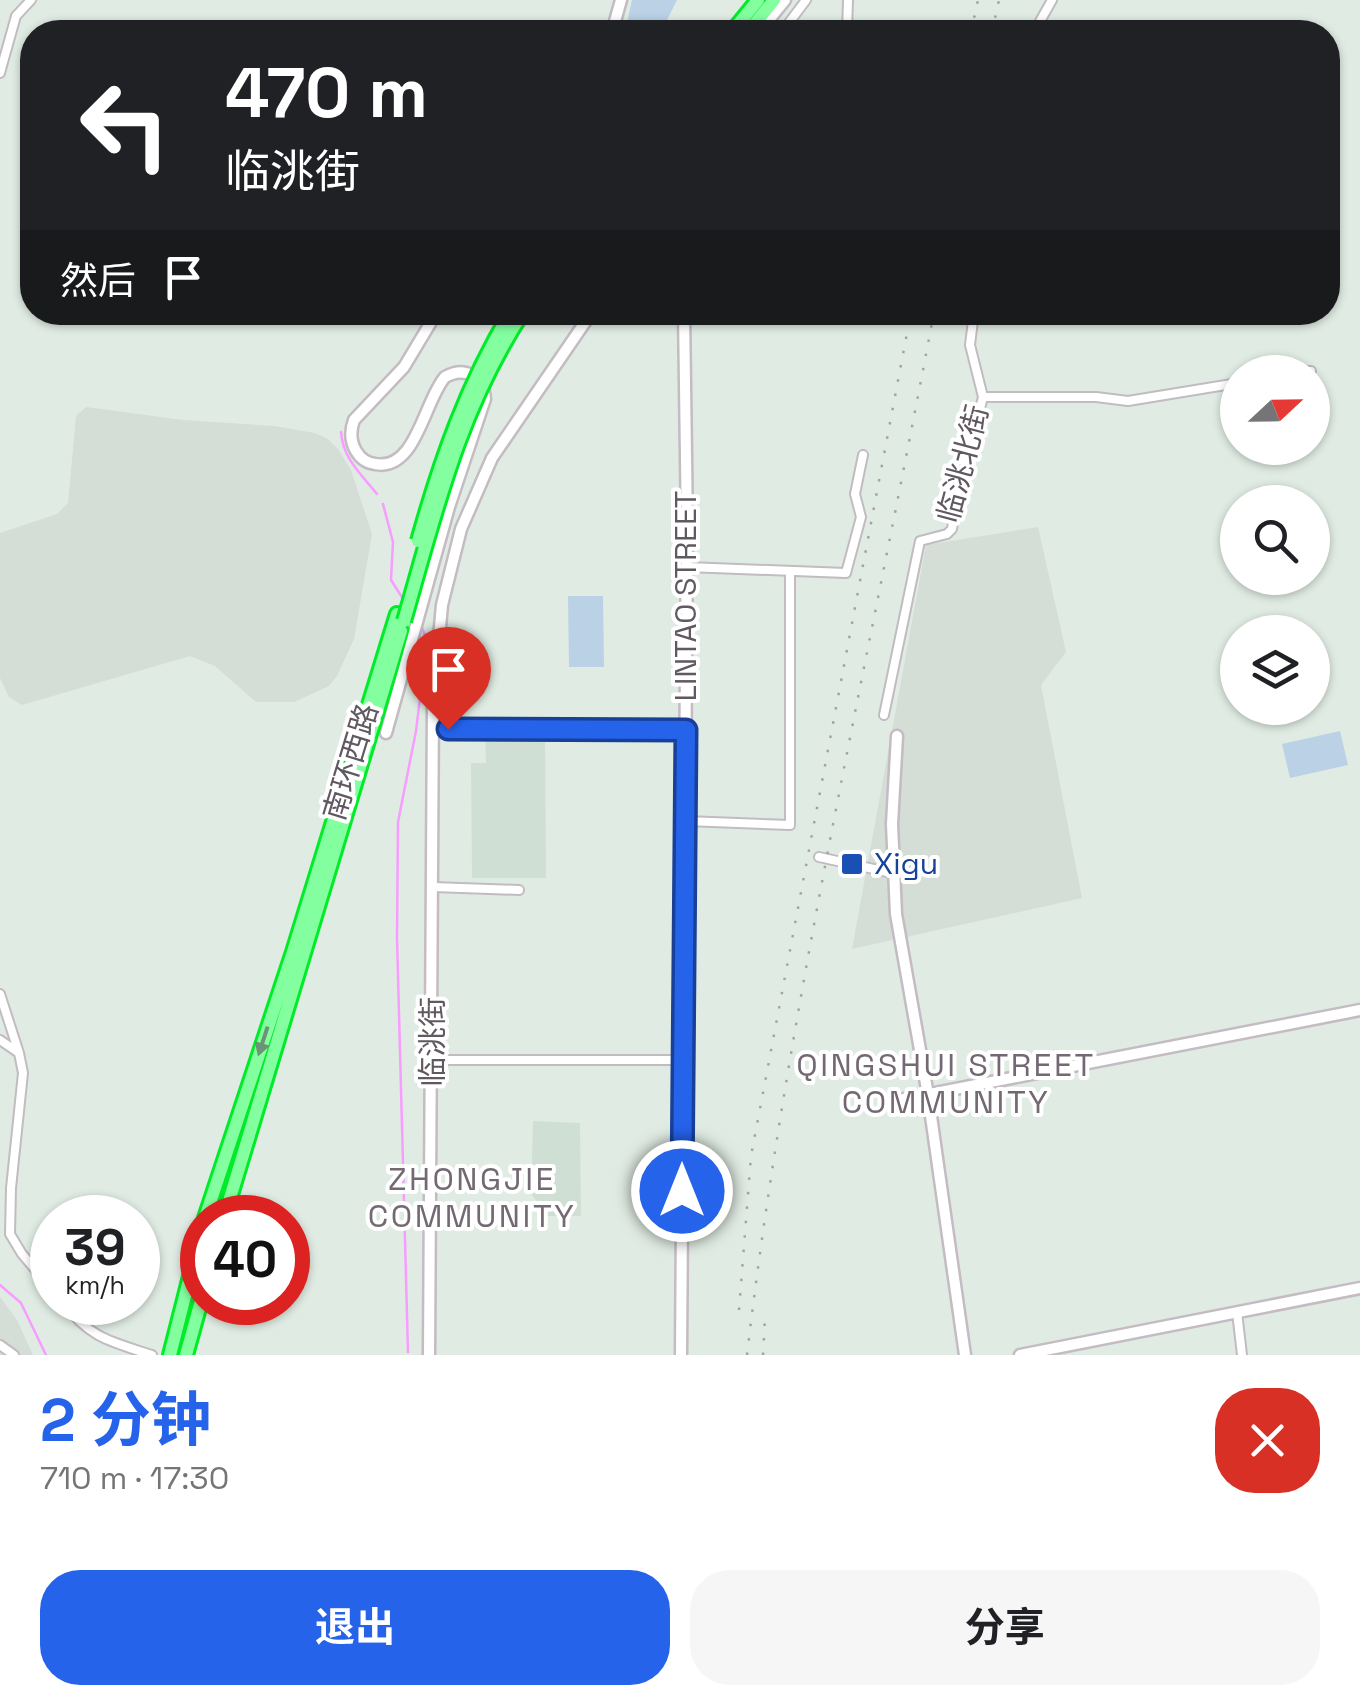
<!DOCTYPE html>
<html lang="zh">
<head>
<meta charset="utf-8">
<style>
	body { margin:0; font-family:"Space Grotesk","Noto Sans SC",sans-serif; background:#f6f6f6; color:#202124; height:100vh; display:flex; flex-direction:column; font-size:38px; white-space:nowrap }
	* { box-sizing:border-box; margin:0 }
	p { font-size:32px; color:#757577 }
	.icon { flex:none; width:55px; height:55px; fill:none; stroke:currentColor; stroke-width:2; stroke-linecap:round; stroke-linejoin:round }
	.map { position:relative; height:1355px; overflow:hidden }
	.details { display:flex; flex-direction:column; background:#fff; flex:1 }
	.details>* { flex:none }
	.guide { position:absolute; left:20px; top:20px; width:1320px; height:305px; border-radius:40px; box-shadow:0 2px 8px #0004; background:#202124; color:#fff; overflow:hidden }
	.needle { width:65px; rotate:68deg }
	.buttons { position:absolute; left:1220px; top:355px; display:grid; gap:20px }
	.buttons a { display:grid; place-items:center; width:110px; height:110px; border-radius:50%; background:#fff; box-shadow:0 2px 8px #0004; font-size:50px }
	.speed { position:absolute; left:30px; top:1195px; display:flex; gap:20px; font-size:50px; font-weight:700; text-align:center }
	.speed>* { display:grid; place-content:center; width:130px; height:130px; border-radius:50%; background:#fff; box-shadow:0 2px 8px #0004; line-height:1 }
	.speed small { font-size:25px; font-weight:400 }
	.speed .limit { border:15px solid #d22; background:#fff; color:#111 }
	.pin { position:absolute; display:grid; place-items:center; width:85px; height:85px; color:#fff; margin:-102px -42px; border-radius:50% 50% 50% 0; rotate:-45deg; box-shadow:0 0 10px #0007 }
	.pin .icon { rotate:45deg }
	.me { position:absolute; width:110px; margin:-55px; rotate:0deg; stroke-linejoin:round; filter:drop-shadow(0 0 8px #0008) }
	.turn { display:flex; align-items:center; gap:35px; height:210px; padding:0 40px; font-size:45px }
	.turn .icon { width:130px; height:130px; stroke-width:2.5 }
	.turn b { display:block; font-size:70px; line-height:85px }
	.then { display:flex; align-items:center; height:95px; padding:0 40px; background:#0003; gap:20px; font-size:38px }
	.round { display:grid; place-items:center; flex:none; width:105px; height:105px; border-radius:40px; background:#f6f6f6 }
	.head { display:flex; align-items:center; justify-content:space-between; height:170px; padding:0 40px }
	h1 { font-size:60px; font-weight:700; line-height:75px; color:#2563eb }
	.action { display:flex; gap:20px; margin-top:auto; padding:20px 40px }
	.action a { flex:1; height:115px; border-radius:40px; background:#2563eb; color:#fff; font-size:40px; font-weight:700; line-height:115px; text-align:center }
	.action a+a { background:#f6f6f6; color:#202124 }
	.map>svg:first-child { display:block }
	.industrial { fill:#d4ddd6 }
	.education { fill:#d0dfd4 }
	.green { fill:#bad1e6 }
	.lines { fill:none; stroke-linecap:round; stroke-linejoin:round }
	.stream { stroke:#f79dff; stroke-width:2.5 }
	.street-casing { stroke:#c2bbc1; stroke-width:12 }
	.secondary-casing { stroke:#c4bbc3; stroke-width:15 }
	.highway-casing { stroke:#00ec28; stroke-width:18 }
	.street { stroke:#fff; stroke-width:8 }
	.secondary { stroke:#fff; stroke-width:10 }
	.highway { stroke:#84ffa0; stroke-width:12 }
	.rail { stroke:#a5a2a5; stroke-width:2.5; stroke-dasharray:2.5 12; stroke-linecap:butt }
	.highway-bridge-casing { stroke:#00ec28; stroke-width:18; stroke-linecap:butt }
	.highway-bridge { stroke:#84ffa0; stroke-width:12 }
	.oneway { fill:#6d9377 }
	.route-casing { stroke:#184099; stroke-width:25 }
	.route { stroke:#2563eb; stroke-width:18 }
	.transit-dot { fill:#1a4fb4; stroke:#fff; stroke-width:4 }
	.labels { text-anchor:middle; stroke-width:8; stroke-linejoin:round; paint-order:stroke }
	.street-label { font-size:30px; fill:#615961; stroke:#fff }
	.transit-label { font-size:30px; fill:#164399; stroke:#fff; text-anchor:start }
	.neighbourhood-label { font-size:32px; letter-spacing:2.5px; fill:#736973; stroke:#fff }
</style>
</head>
<body>
<div class="map">
<svg width="1360" height="1355" viewBox="0 0 1360 1355">
	<rect width="100%" height="100%" fill="#e0ece3"/>
	<path class="industrial" d="M86,407L183,420L274,426L315,433L328,439L338,449L351,470L372,534L354,639L337,676L329,686L294,702H256L215,666L190,656L22,705L9,697L0,678V533L57,514L68,503L76,416Z
		M1038,527L1066,652L1041,685L1082,898L852,949L926,545Z
		M0,1297L17,1320L33,1355H0Z"/>
	<path class="education" d="M485,733H545L546,878H472L471,763H486Z
		M533,1121L580,1123L581,1216H548L531,1194Z"/>
	<path class="green" d="M632,0H677L661,32H625Z
		M568,596H603L604,667H569Z
		M1340,731L1348,765L1290,778L1282,744Z"/>
	<g class="lines">
		<path class="stream" d="M341,432C343,459 361,474 377,494
			M383,504L393,542L391,580L405,602
			M0,1285L21,1303L46,1355
			M408,1352L397,938L398,822L416,731L427,641L421,625"/>
		<defs>
			<path id="street" d="M782,32L806,0
				M822,32H836
				M847,32L848,0
				M1034,32L1052,0
				M0,73L16,16L31,0
				M1288,372L1311,371
				M983,397H1096L1128,401L1238,383
				M687,567L846,573L861,517L855,494L863,455
				M884,715L920,541L947,534L952,529L957,495L983,397L970,345L974,312
				M433,729L686,730
				M685,821L790,825V571
				M819,857L892,873
				M433,887L519,890
				M0,994L19,1053
				M0,1040L19,1053L23,1073L11,1188L10,1234L22,1254L52,1289
				M433,1060H683
				M63,1302C89,1338 111,1342 152,1355
				M1237,1312L1242,1355
				M0,1345L14,1355"/>
			<path id="secondary" d="M612,32L621,0
				M759,32L785,0
				M386,733L449,507L485,399C483,376 465,366 445,377C424,401 416,472 375,464C367,463 360,458 356,451C350,441 350,431 354,420L404,367L437,312
				M897,736L892,824L896,914L928,1095L965,1355
				M904,1099L1360,1010
				M429,1355L433,703L442,605L461,529L492,458L592,312
				M681,1355L687,529L684,312
				M1020,1355L1360,1288"/>
			<path id="highway" d="M732,32L758,0
				M748,32L774,0
				M205,1218L293,952L397,614
				M224,1218L401,631
				M170,1355L202,1229
				M186,1355L202,1297"/>
		</defs>
		<use href="#street" class="street-casing"/>
		<use href="#secondary" class="secondary-casing"/>
		<use href="#highway" class="highway-casing"/>
		<use href="#street" class="street"/>
		<use href="#secondary" class="secondary"/>
		<use href="#highway" class="highway"/>
		<path class="rail" d="M971,32L978,0
			M992,32L999,0
			M739,1310L751,1156L911,312
			M747,1355C788,1005 869,659 934,312
			M763,1355L765,1317"/>
		<defs>
			<path id="highway-bridge" d="M418,541C441,459 467,385 511,312
				M404,621C436,510 459,410 523,312"/>
		</defs>
		<use href="#highway-bridge" class="highway-bridge-casing"/>
		<use href="#highway-bridge" class="highway-bridge"/>
	</g>
	<defs><path id="oneway-solid" d="M-6-.8H1V-3.2L6.5 0L1 3.2V.8H-6Z" transform="scale(2.5)"/></defs>
	<use class="oneway" href="#oneway-solid" transform="translate(263 1041) rotate(108)"/>
	<g class="lines">
		<defs>
			<path id="route" d="M448,729L686,730L682,1191"/>
		</defs>
		<use href="#route" class="route-casing"/>
		<use href="#route" class="route"/>
	</g>
	<rect class="transit-dot" x="840" y="852" width="24" height="24" rx="5"/>
	<g class="labels">
		<g class="street-label">
			<text transform="translate(963 464) rotate(-75)" y="10">临洮北街</text>
			<text transform="translate(686 596) rotate(-90)" y="10">LINTAO STREET</text>
			<text transform="translate(351 762) rotate(-73)" y="10">南环西路</text>
			<text transform="translate(433 1042) rotate(-90)" y="10">临洮街</text>
		</g>
		<g class="transit-label">
			<text x="874" y="874">Xigu</text>
		</g>
		<g class="neighbourhood-label">
			<text x="946" y="1076">QINGSHUI STREET<tspan x="946" dy="37">COMMUNITY</tspan></text>
			<text x="472" y="1190">ZHONGJIE<tspan x="472" dy="37">COMMUNITY</tspan></text>
		</g>
	</g>
</svg>
<div class="buttons">
<a><svg class="needle" viewBox="-14 -14 28 28"><path d="M0-13l5 13h-10z" fill="#e53935"/><path d="M0 13l5-13h-10z" fill="#757577"/></svg></a>
<a><svg class="icon" aria-label="search" viewBox="0 0 24 24"><circle cx="10" cy="10" r="6"/><path d="M15 15l6 6"/></svg></a>
<a><svg class="icon" aria-label="layers" viewBox="0 0 24 24"><path d="M12 4l9 5-9 5-9-5zM3 14l9 5 9-5"/></svg></a>
</div>
<div class="speed"><div>39<small>km/h</small></div><div class="limit">40</div></div>
<div class="pin" style="left:448px;top:729px;background:#d93025"><svg class="icon" aria-label="arrive" viewBox="0 0 24 24"><path d="M6 21V4h12l-3 4 3 4H6"/></svg></div>
<svg class="me" style="left:682px;top:1191px" viewBox="-20 -20 40 40"><circle r="17" fill="#2563eb" stroke="#fff" stroke-width="3"/><path d="M0-11L8 9 0 5-8 9z" fill="#fff"/></svg>
<div class="guide">
<div class="turn"><svg class="icon" aria-label="left" viewBox="0 0 24 24"><path d="M17 20v-9H6M10 6l-5 5 5 5"/></svg><div><b>470 m</b>临洮街</div></div>
<div class="then">然后<svg class="icon" aria-label="arrive" viewBox="0 0 24 24"><path d="M6 21V4h12l-3 4 3 4H6"/></svg></div>
</div>
</div>
<section class="details">
<div class="head"><div><h1>2 分钟</h1><p>710 m · 17:30</p></div><a class="round" style="background:#d93025;color:#fff"><svg class="icon" aria-label="close" viewBox="0 0 24 24"><path d="M6 6l12 12M18 6L6 18"/></svg></a></div>
<div class="action"><a>退出</a><a>分享</a></div>
</section>
</body>
</html>
